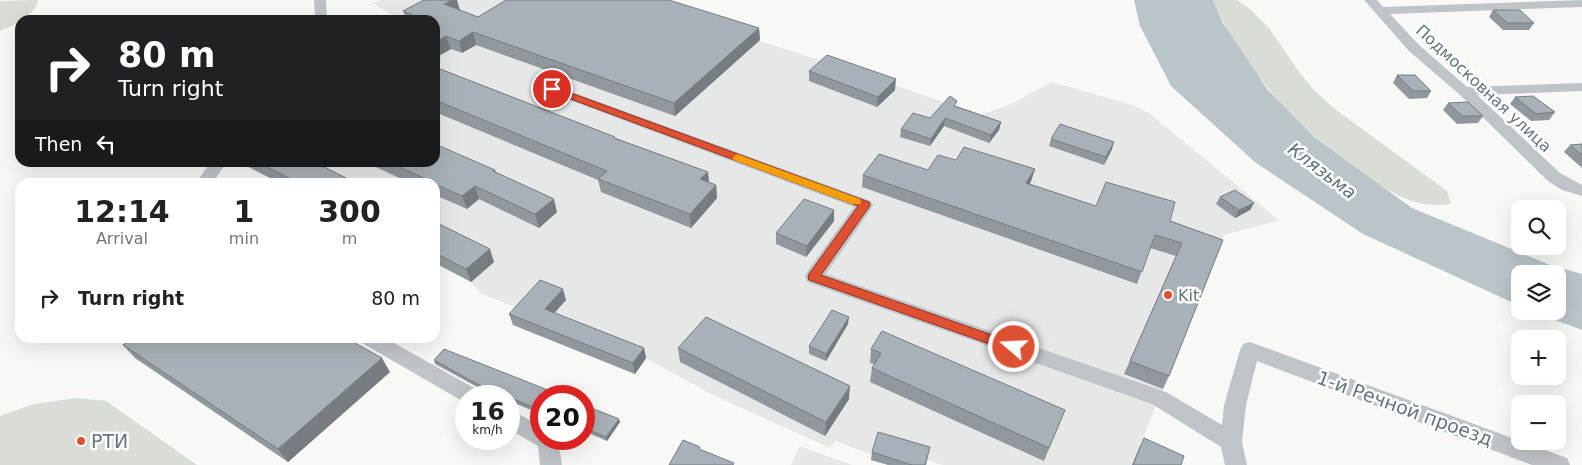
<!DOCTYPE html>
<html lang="en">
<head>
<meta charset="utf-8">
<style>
	body { margin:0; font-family:"DejaVu Sans",sans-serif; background:#f2f2f2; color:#222; height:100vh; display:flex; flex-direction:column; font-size:19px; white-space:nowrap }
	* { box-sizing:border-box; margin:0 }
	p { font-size:16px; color:#767676 }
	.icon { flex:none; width:28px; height:28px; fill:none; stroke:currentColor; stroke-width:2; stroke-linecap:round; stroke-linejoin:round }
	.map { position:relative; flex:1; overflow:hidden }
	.side { position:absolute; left:15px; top:178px; width:425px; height:165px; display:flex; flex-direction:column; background:#fff; border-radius:15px; box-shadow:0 5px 20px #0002 }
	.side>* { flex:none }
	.hud { position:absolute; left:15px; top:15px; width:425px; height:152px; border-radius:15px; box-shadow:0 5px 20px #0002; background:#202124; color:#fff; overflow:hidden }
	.controls { position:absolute; left:1511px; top:200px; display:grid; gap:10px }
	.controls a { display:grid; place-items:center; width:55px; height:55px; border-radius:10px; background:#fff; box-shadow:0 5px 20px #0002; font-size:25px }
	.speed { position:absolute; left:455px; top:385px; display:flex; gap:10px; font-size:25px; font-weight:700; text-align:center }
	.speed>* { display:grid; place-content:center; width:65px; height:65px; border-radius:50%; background:#fff; box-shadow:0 5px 20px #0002; line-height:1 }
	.speed small { font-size:12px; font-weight:400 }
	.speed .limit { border:8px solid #d22; background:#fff; color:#111 }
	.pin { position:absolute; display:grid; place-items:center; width:42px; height:42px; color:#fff; margin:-21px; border:2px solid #fff; border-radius:50%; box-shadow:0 1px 5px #0007 }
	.me { position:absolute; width:55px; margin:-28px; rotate:289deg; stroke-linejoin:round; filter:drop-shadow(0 0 4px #0008) }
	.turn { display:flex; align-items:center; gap:18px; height:105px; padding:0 20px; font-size:22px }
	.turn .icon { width:65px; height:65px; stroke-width:2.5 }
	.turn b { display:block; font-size:35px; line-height:42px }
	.then { display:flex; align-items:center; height:48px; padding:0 20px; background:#0003; gap:10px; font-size:19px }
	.eta { display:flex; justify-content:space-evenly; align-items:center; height:85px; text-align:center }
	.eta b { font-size:30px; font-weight:800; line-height:35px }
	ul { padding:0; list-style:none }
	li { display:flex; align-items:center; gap:15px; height:70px; padding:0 20px }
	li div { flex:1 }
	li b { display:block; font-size:19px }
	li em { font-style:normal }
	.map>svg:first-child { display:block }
	.built { fill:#e6e7e7 }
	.green { fill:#d8ddd5 }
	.water { fill:#b9c5c9 }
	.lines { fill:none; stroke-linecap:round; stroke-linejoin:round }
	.minor { fill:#bfc4c8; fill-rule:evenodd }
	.wall { fill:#90989d }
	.shaded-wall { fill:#767c80 }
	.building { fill:#a8b1b7; stroke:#767c80 }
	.route { fill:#dd5031; stroke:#903420 }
	.slow { fill:#f59e0b }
	.poi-dot { fill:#dd5031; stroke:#fff; stroke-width:2 }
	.labels { text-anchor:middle; stroke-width:5; stroke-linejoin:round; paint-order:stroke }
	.street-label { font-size:16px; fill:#647580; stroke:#fff }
	.poi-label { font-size:16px; fill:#647580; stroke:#fff; text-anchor:start }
	.water-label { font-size:18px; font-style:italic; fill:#5f747a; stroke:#fff }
	.near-street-label { font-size:19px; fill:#647580; stroke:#fff }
	.near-poi-label { font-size:19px; fill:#647580; stroke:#fff; text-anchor:start }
</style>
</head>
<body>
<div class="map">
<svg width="1582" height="465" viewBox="0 0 1582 465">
	<rect width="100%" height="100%" fill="#f8f8f6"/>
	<path class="built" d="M381,0H631L845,68L981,115L1011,104L1052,82L1135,106L1149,113L1279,220L1224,235L1139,448L1174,465H942L928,460L926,465H888L871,460L872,455L836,441L830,448L713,395L647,359L635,374L513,325L525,311L482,294L471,282L435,263V182H278L239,163L435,162V20H399L373,3Z
		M799,446L852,465H791Z"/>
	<path class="green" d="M38,0C35,16 14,25 0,31V1Z
		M1213,0H1237L1250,9L1269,28L1299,72L1314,90L1336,110L1447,191L1451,204C1411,210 1385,189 1355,167C1341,157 1326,148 1314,137C1273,99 1235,52 1213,0Z
		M77,398L106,401L197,465H0V416L34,404Z"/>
	<path class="water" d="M1134,0H1213L1223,23L1267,89L1315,138L1412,208L1550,265L1582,274V330L1531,311H1558V274H1520V306L1363,234L1256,163L1171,86L1140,26Z"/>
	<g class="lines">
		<path class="minor" d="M314,0H326L327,20H315Z
			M1364,0H1377L1383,7L1582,0V7L1390,14L1419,45L1467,87L1582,83V91L1477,95L1560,173L1582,185V196L1562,190L1548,181L1459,94L1409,51Z
			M553,85L871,201L873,205L871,209L826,274L1166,392L1222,425L1224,405L1240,350L1243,344L1250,342L1567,458L1570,465H1532L1257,361L1246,405L1242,442L1247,465H1225L1221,447L1152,404L807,282L805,277L807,272L854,207L548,92L546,89L548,86Z
			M210,162H227L213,182H197Z
			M359,338H385L478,390L481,396H466V403L464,402L362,343Z
			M509,409L541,426V439H558L562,465H540L538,446L509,429Z"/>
	</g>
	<path class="wall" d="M460,10L478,17L759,28L760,40L675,116L476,45L462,53L451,49L435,58V20H407L403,11Z
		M1493,10L1534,23L1529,30H1503L1489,17Z
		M435,67L615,137V138L708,172L709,182L716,185L717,198L691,228L601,192L598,180L435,112Z
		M809,71L895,90L877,107L809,81Z
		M1397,75L1431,91L1427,98L1409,99L1393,83Z
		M1515,97L1555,112L1549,120L1531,121L1510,104Z
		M1448,103L1483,116L1478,123L1457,124L1443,110Z
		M956,106L1001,122L999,130L989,143L944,126L930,146L900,137L901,129L930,118Z
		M1051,139L1112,149L1104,165L1049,146Z
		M1582,144V168L1564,152L1570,145Z
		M956,160L1035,169L1030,184L1096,206L1170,221L1223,240L1169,376L1163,389L1124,374L1176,256L1150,248L1137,284L862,187L863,175L928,170Z
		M239,162H314L354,182H278Z
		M365,162H435L495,170L496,172L557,212L539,228L479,199L467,209L435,195V182H408Z
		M1220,197L1254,203L1250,210L1235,218L1216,204Z
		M834,210V221L806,257L776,244V233Z
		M435,222L494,262L471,282L435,263Z
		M566,300L554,313L644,348L646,358L635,374L513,325L509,314Z
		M848,324L826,361L809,354V346Z
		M123,345L390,372L288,462L135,358Z
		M678,348L849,399L825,436L680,362Z
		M871,349L1065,410L1044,461L870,382L872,368L874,364L870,363Z
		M434,360L541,396V414L509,401V396H498L479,388L435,364Z
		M584,405L620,422L607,441L584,431Z
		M1144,438L1181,465H1132L1139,448Z
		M930,447L926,465H888L871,460L872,452Z"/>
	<path class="shaded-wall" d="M452,0H457L460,10L444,4Z
		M759,28L760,40L675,116L674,103Z
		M473,32L476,45L462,53L459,41Z
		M446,36L451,49L435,58V43Z
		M896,79L895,90L877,107L878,97Z
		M945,118L944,126L930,146L931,139Z
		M1001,122L999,130L989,143L991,135Z
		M1114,142L1112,149L1104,165L1106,157Z
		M1035,169L1031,181L1023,195L1026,183Z
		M708,172L709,186L700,179Z
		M716,185L717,198L691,228L690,214Z
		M475,186L479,199L467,209L462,196Z
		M554,199L557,212L539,228L535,214Z
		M1254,203L1250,210L1235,218L1239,210Z
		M834,210V221L806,257L807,246Z
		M490,249L494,262L471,282L466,269Z
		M563,289L566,300L548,320L545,309Z
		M849,317L848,324L826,361V354Z
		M644,348L646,358L635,374L633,363Z
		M382,358L390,372L288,462L278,449Z
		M850,386L849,399L825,436L826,422Z
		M619,419L620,422L607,441L606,437Z"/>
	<path class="building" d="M424,0H452L444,4L478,17L506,0H669L759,28L674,103L473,32L459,41L446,36L435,43V25L436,24H435V20H425L403,11Z
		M1493,10H1520L1534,23H1507Z
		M827,55L896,79L878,97L809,71Z
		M435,67L615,137L614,138L708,172L700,179L716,185L690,214L598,179L607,171L435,100Z
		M1397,75H1415L1431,91H1413Z
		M950,96L957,101L954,106L1001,122L991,135L945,118L931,139L901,129L913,113L930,118Z
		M1533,96L1555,112L1536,114L1515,97Z
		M1468,102L1483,116H1462L1448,103Z
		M1060,124L1114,142L1106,157L1051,139Z
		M435,144L495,170L493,171L554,199L535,214L475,186L462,196L435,184V182H433L388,162H435Z
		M1582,144V155L1570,145Z
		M964,147L1035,169L1026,183L1096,206L1106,182L1175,202L1170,221L1223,240L1169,376L1130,361L1182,243L1155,235L1142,272L863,175L879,154L928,170L938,155L956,160Z
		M257,162H314L354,182H297Z
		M1235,190L1254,203L1239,210L1220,197Z
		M804,199L834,210L807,246L776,233Z
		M435,222L490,249L466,269L435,253Z
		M540,280L563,289L545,309L644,348L633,363L509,314Z
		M832,310L849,317L826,354L809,346Z
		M706,317L850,386L826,422L678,348Z
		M882,331L1065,410L1049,448L872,368L881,353L871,349Z
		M134,338H346L382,358L278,449L123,345Z
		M444,349L563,396H541V411L509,397V396H506L477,384L434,360Z
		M584,405L619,419L606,437L584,428Z
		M878,432L930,447L925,465H912L872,452Z
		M1144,438L1184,456L1181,465H1133Z
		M683,440L700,447L699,449L734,463L733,465H669Z"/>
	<path class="route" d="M552,86L869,202L870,205L869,207L821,275L1018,344L1020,347L1018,351L1014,352L1009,351L809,280L808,277L809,274L858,206L549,91V87Z"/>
	<path class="slow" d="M737,154L860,199L861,202L860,204H852L734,160L732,158Z"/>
	<g class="poi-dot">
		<circle cx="1168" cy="295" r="5"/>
		<circle cx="81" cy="441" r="5"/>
	</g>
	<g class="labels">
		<g class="street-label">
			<text transform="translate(1484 88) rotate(43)" y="6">Подмосковная улица</text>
		</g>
		<g class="poi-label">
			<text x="1178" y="301">Kit</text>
		</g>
		<g class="water-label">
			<text transform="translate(1322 171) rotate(37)" y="6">Клязьма</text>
		</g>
		<g class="near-street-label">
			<text transform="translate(1405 408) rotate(20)" y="7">1-й Речной проезд</text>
		</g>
		<g class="near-poi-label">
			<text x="91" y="448">РТИ</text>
		</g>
	</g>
</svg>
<div class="controls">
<a><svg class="icon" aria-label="search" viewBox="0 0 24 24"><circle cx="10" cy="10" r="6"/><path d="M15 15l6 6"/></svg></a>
<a><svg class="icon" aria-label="layers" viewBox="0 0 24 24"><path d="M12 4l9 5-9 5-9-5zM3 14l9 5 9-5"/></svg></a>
<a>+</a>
<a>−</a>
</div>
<div class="speed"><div>16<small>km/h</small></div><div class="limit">20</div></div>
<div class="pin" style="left:552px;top:89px;background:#d93025"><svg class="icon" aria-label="arrive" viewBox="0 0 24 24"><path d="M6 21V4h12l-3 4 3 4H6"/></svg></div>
<svg class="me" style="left:1014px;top:347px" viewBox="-20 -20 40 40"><circle r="17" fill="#dd5031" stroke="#fff" stroke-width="3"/><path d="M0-11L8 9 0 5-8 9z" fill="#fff"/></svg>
<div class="hud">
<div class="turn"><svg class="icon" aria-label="right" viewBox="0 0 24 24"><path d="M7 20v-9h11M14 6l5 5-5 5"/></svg><div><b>80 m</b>Turn right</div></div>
<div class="then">Then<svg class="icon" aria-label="left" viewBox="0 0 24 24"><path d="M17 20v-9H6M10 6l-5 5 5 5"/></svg></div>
</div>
<section class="side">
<div class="eta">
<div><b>12:14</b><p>Arrival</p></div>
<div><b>1</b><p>min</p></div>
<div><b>300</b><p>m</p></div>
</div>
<ul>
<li><svg class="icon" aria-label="right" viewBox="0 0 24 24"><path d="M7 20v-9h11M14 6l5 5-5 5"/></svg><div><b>Turn right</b></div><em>80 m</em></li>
</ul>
</section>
</div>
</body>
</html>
